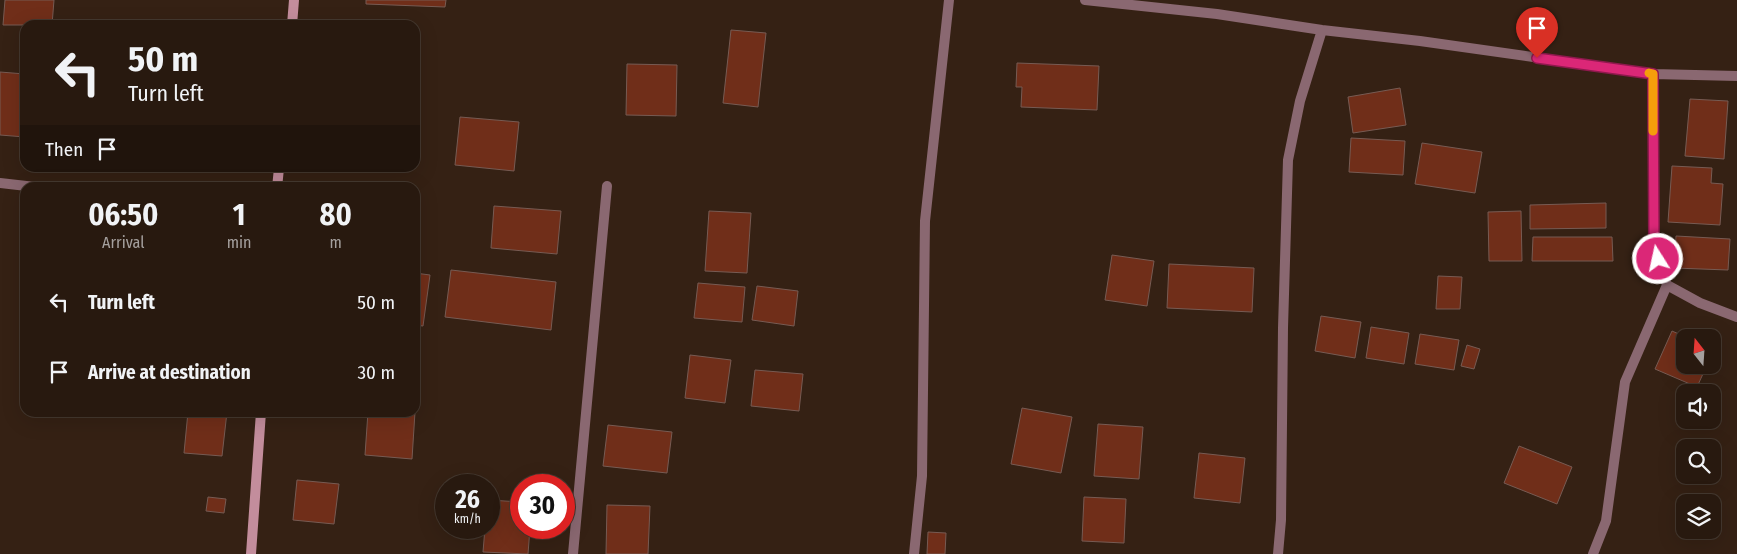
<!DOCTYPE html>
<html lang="en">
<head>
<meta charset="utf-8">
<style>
	body { margin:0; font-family:"Fira Sans Condensed",sans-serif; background:#34261d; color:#f1f3f6; height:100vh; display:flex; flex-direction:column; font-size:19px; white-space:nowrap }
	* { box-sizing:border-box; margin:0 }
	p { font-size:16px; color:#a5a09e }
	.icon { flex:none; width:28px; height:28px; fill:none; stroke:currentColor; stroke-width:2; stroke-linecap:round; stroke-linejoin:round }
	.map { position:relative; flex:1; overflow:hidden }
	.details { position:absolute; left:20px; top:182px; width:400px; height:235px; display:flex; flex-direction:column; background:#28190f; border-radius:15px; box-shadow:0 5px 20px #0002,0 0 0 1px #44382f }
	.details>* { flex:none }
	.banner { position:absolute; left:20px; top:20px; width:400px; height:152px; border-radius:15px; box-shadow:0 5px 20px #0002,0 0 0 1px #44382f; background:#28190f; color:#f1f3f6; overflow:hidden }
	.needle { width:32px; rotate:343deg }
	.tools { position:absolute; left:1676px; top:329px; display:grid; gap:10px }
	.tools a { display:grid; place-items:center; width:45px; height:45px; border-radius:10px; background:#28190f; box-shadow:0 5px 20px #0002,0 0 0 1px #44382f; font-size:25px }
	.speed { position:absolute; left:435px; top:474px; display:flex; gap:10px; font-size:25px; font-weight:700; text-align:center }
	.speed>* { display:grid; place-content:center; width:65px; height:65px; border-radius:50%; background:#28190f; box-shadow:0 5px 20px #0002,0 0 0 1px #44382f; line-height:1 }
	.speed small { font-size:12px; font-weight:400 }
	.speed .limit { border:8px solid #d22; background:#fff; color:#111 }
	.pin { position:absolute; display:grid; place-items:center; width:42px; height:42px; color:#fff; margin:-51px -21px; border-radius:50% 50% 50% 0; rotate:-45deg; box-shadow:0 0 5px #0007 }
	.pin .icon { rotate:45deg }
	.me { position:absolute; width:55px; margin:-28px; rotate:350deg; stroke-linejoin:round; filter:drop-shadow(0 0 4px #0008) }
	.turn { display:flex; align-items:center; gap:18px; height:105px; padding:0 25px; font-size:22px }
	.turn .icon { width:65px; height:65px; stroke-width:2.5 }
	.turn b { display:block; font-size:35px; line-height:42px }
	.then { display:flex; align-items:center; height:48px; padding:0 25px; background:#0003; gap:10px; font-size:19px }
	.eta { display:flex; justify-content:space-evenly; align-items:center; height:85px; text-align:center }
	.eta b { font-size:30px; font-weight:700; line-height:35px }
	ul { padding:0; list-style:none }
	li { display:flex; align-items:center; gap:15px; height:70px; padding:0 25px }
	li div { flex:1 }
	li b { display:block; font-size:19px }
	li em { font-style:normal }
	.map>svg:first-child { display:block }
	.building { fill:#702e19; stroke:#775b53 }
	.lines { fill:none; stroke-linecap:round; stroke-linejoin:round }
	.street { stroke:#8a6871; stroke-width:10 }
	.secondary { stroke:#c38d9c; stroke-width:10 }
	.route-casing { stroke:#8e194d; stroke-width:12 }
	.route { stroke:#db2777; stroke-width:9 }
	.slow { stroke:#f59e0b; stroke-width:9 }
</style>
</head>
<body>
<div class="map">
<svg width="1737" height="554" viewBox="0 0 1737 554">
	<rect width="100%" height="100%" fill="#352114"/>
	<path class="building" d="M5,0H54L52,25H3Z
		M366,0H446L445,7L366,4Z
		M731,30L766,33L758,107L723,103Z
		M1017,63L1099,66L1097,110L1021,107L1022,87H1016Z
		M627,64L677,65L676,116L626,115Z
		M0,72L25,74V137L0,135Z
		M1400,88L1406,125L1353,133L1348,97Z
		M1690,99L1728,101L1724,159L1685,156Z
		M460,117L519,122L514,171L455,165Z
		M1351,138L1405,141L1403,175L1349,172Z
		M1422,143L1482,152L1475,193L1415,184Z
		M1672,166L1712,168L1711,183L1723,184L1720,225L1668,222Z
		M1606,203V228L1530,229V205Z
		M494,206L561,211L557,254L491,248Z
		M709,211L751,213L747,273L705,271Z
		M1521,211L1522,261H1489L1488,212Z
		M1676,236L1730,239L1728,270L1674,268Z
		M1533,237H1612L1613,261H1532Z
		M1112,255L1154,261L1147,306L1105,300Z
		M1169,264L1254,268L1252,312L1167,308Z
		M451,270L556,282L551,330L445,317Z
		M415,273L430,275L423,326L415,325Z
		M1438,276L1462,277L1460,309H1436Z
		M698,283L745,287L742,322L694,318Z
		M757,286L798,291L794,326L752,320Z
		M1321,316L1361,322L1355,358L1315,351Z
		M1371,327L1409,333L1404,364L1366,358Z
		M1672,331L1688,338H1685V365H1707L1697,387L1655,369Z
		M1420,334L1459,340L1454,370L1415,364Z
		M1467,345L1480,349L1474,369L1461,366Z
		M690,355L731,360L725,403L685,398Z
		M755,370L803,374L799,411L751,406Z
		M1022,408L1072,417L1061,473L1011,464Z
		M188,412H227L222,456L184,453Z
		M368,412H415L412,459L365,455Z
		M1098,424L1143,427L1139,479L1094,476Z
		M608,425L672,432L667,473L603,466Z
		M1519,446L1572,467L1557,504L1504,483Z
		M1199,453L1245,458L1240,503L1194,498Z
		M297,480L339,484L334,524L293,520Z
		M208,497L226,499L224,513L206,511Z
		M1084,497L1126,499L1124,543L1082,541Z
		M489,500L521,502V528H530L528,554L483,552L485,528H489Z
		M607,505L650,506L648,554H606Z
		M928,532L946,533L945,554H927Z"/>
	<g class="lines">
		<path class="street" d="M1085,0L1217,14L1322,30L1420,41L1653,74L1737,76
			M0,183L44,188
			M1667,285L1700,303L1737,317
			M573,554L607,186
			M914,554L922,476L925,221L949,0
			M1278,554L1281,520L1283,328L1288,160L1300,101L1322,30
			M1593,554L1606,521L1625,382L1667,285L1654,246L1653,74"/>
		<path class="secondary" d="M292,25L294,0
			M277,188L279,168
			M251,554L261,412"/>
	</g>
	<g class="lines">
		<defs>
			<path id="route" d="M1537,58L1653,74L1654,246L1658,259"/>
		</defs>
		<use href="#route" class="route-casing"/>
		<use href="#route" class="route"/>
		<path class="slow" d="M1649,73L1653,74V131"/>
	</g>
</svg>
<div class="tools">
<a><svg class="needle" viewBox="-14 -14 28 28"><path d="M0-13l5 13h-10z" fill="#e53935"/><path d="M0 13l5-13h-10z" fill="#a5a09e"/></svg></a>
<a><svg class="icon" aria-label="sound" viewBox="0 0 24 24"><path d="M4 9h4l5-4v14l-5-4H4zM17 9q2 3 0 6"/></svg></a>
<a><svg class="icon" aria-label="search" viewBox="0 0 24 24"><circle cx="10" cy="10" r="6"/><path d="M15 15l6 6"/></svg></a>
<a><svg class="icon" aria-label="layers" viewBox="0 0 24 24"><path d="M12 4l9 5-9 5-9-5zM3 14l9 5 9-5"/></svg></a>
</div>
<div class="speed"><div>26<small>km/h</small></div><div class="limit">30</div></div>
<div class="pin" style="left:1537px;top:58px;background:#d93025"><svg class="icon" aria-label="arrive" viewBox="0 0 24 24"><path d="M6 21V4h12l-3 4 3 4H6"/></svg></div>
<svg class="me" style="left:1658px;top:259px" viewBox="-20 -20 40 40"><circle r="17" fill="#db2777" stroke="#fff" stroke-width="3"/><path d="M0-11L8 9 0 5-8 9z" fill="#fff"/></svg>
<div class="banner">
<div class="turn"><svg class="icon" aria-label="left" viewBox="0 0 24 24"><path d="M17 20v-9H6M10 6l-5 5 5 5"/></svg><div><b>50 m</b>Turn left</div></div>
<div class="then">Then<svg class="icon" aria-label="arrive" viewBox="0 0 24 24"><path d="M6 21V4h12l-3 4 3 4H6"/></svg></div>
</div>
<section class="details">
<div class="eta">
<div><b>06:50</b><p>Arrival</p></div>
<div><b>1</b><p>min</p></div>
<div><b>80</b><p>m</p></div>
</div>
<ul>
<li><svg class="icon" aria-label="left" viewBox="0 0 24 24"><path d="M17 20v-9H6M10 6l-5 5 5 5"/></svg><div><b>Turn left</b></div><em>50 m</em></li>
<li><svg class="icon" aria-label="arrive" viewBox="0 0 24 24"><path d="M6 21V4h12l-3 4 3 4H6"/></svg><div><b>Arrive at destination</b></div><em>30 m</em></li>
</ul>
</section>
</div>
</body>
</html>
